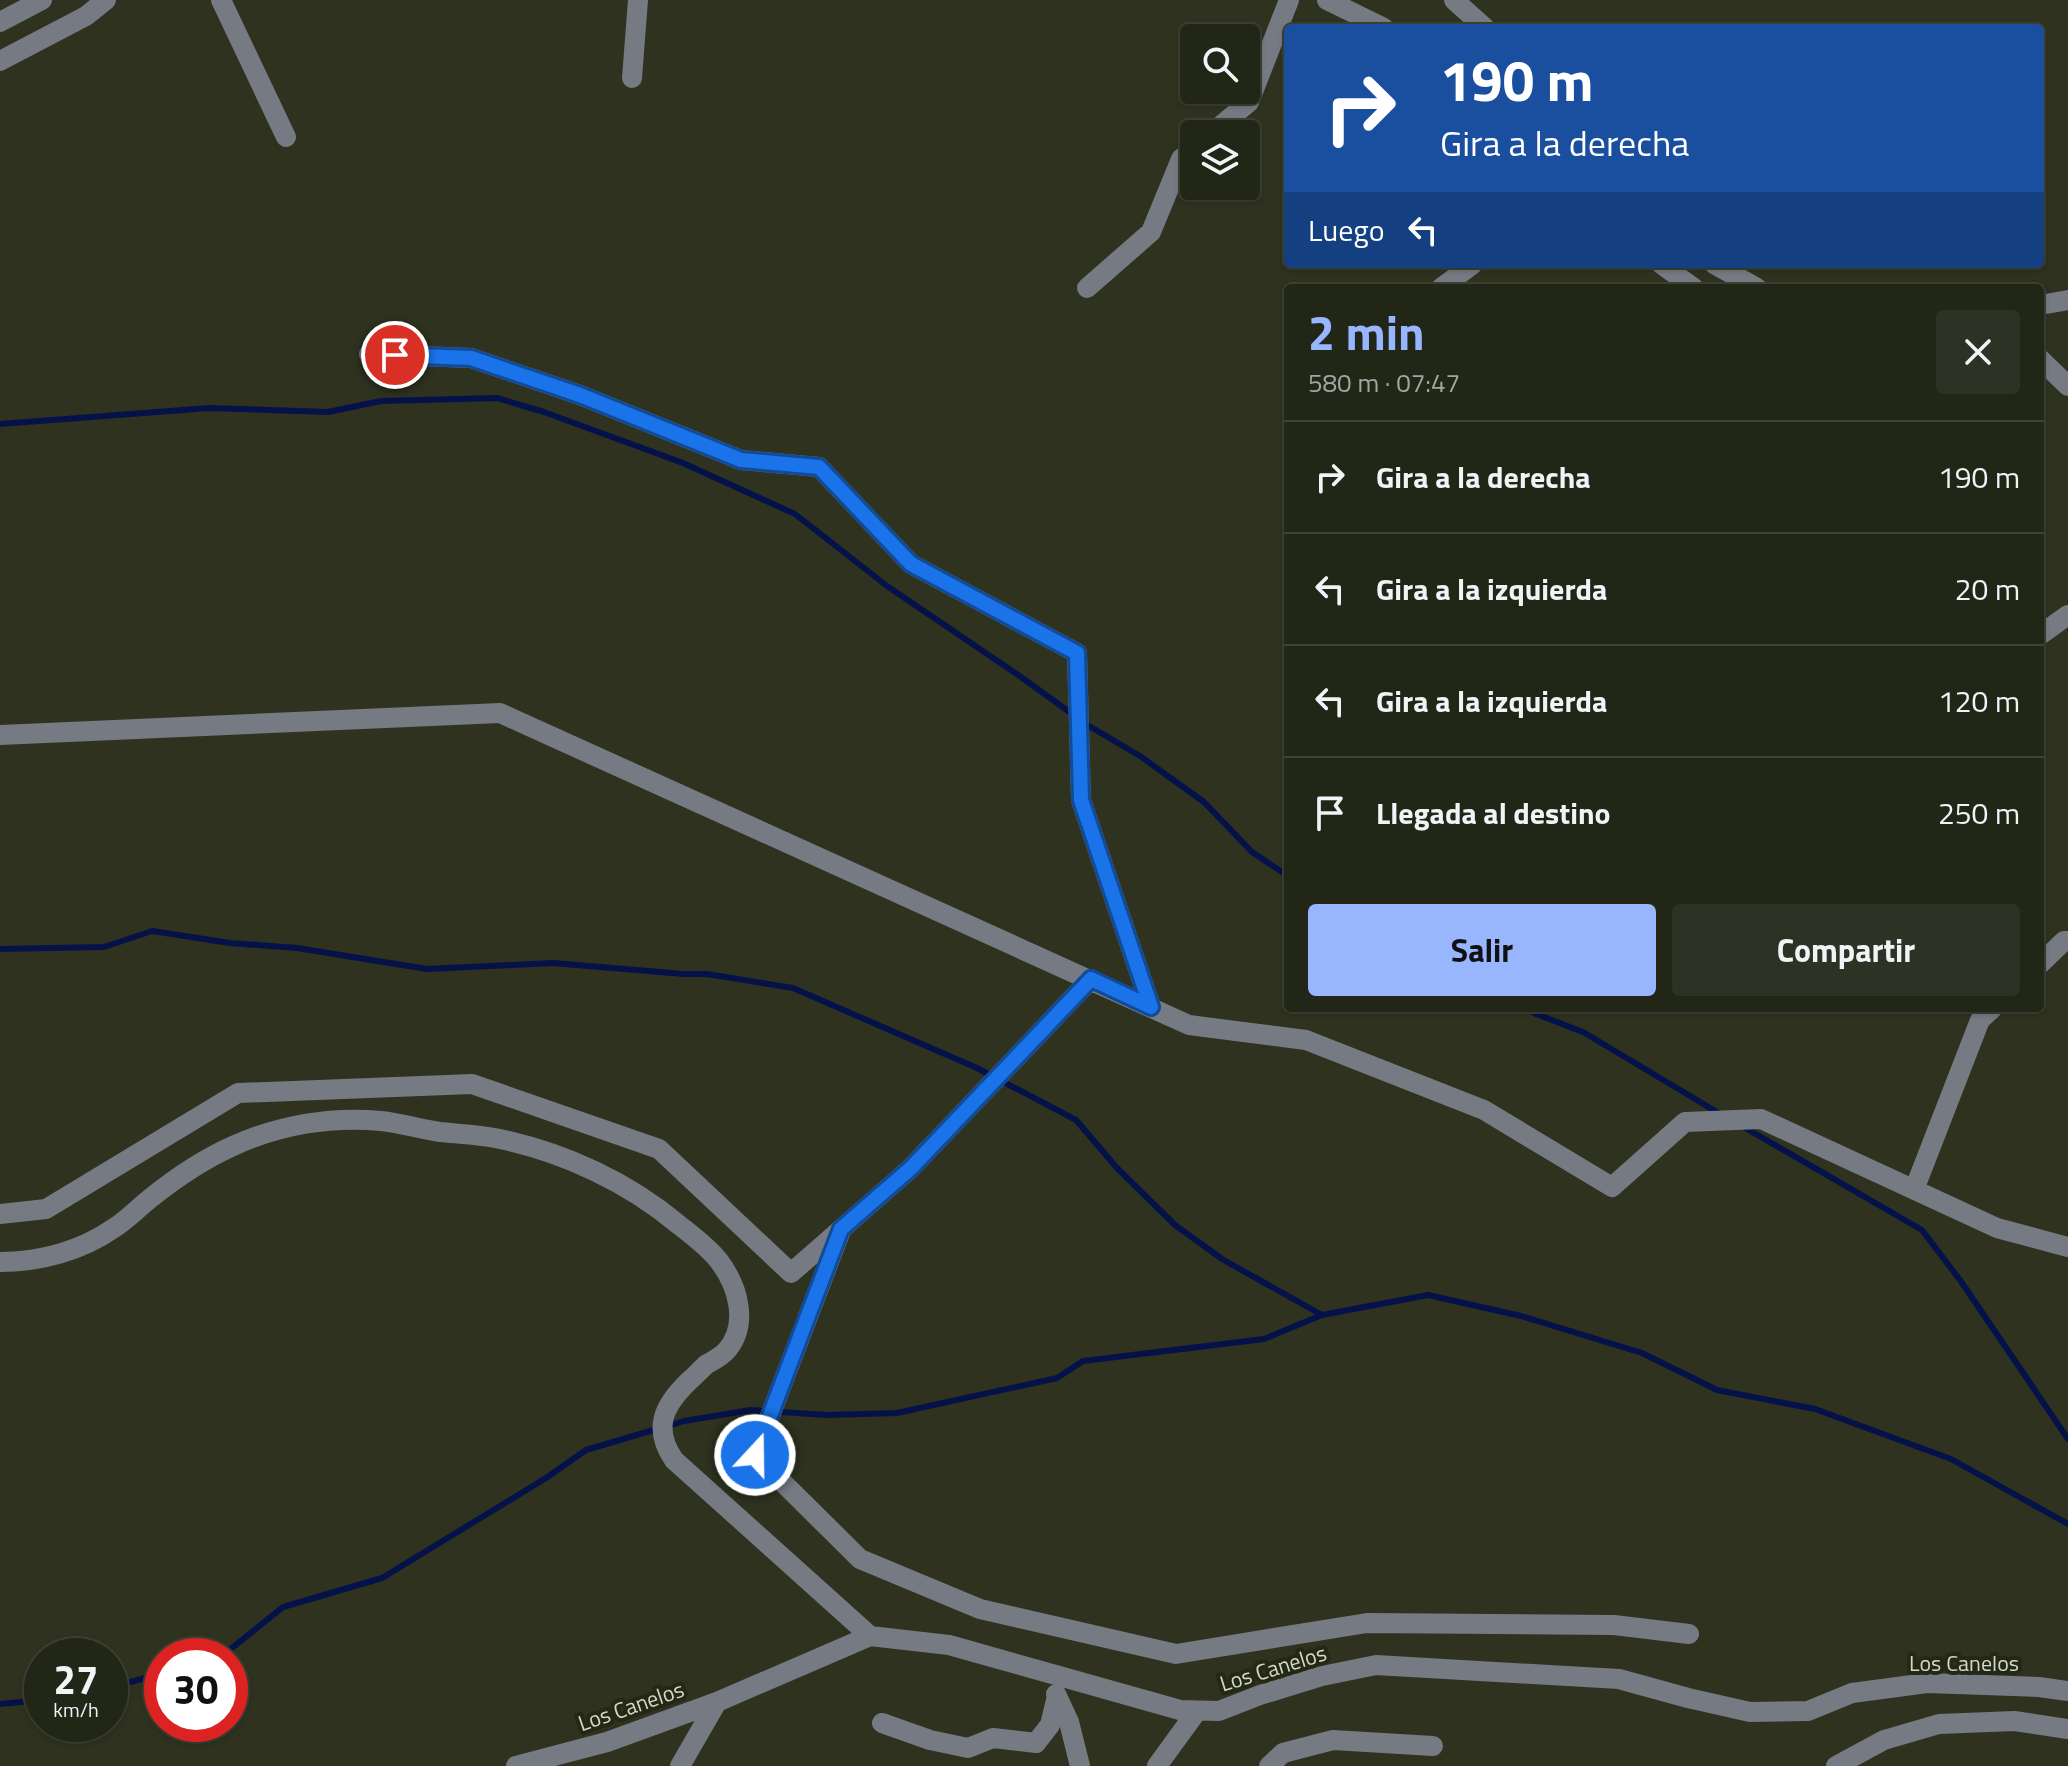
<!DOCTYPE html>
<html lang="es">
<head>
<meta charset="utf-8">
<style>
	body { margin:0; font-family:"Titillium Web",sans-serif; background:#2e3224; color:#f1f3f6; height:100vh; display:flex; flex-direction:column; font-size:30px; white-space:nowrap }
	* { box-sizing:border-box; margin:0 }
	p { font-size:26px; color:#a2a5a1 }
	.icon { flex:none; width:44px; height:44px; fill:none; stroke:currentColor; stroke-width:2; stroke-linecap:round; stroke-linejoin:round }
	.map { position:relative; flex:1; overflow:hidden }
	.panel { position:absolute; left:1284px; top:284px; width:760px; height:728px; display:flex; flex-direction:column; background:#222617; border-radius:8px; box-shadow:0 2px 6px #0004,0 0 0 2px #3f4336 }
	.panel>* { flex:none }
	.banner { position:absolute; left:1284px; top:24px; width:760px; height:244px; border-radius:8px; box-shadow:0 2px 6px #0004,0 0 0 2px #3f4336; background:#1a4fa0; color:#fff; overflow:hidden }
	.tools { position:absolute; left:1180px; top:24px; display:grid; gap:16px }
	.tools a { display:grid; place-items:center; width:80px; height:80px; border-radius:8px; background:#222617; box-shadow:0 2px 6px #0004,0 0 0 2px #3f4336; font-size:40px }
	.speed { position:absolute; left:24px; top:1638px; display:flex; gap:16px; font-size:40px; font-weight:700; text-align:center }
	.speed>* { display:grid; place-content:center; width:104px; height:104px; border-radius:50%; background:#222617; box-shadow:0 2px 6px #0004,0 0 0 2px #3f4336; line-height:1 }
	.speed small { font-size:20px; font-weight:400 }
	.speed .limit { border:12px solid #d22; background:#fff; color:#111 }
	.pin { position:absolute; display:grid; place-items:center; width:68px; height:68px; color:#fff; margin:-34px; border:4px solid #fff; border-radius:50%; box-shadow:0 2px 8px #0007 }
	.me { position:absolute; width:88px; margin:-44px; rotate:21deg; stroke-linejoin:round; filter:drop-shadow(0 0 6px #0008) }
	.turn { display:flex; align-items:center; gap:28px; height:168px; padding:0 24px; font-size:36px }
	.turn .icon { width:104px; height:104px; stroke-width:2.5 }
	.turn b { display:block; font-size:56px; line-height:68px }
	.then { display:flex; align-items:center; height:76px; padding:0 24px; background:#0003; gap:16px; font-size:30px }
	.round { display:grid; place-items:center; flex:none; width:84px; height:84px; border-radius:8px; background:#2e3224 }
	.summary { display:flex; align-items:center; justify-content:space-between; height:136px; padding:0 24px }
	h1 { font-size:48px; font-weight:700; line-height:60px; color:#97b6fd }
	.cta { display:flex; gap:16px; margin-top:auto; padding:16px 24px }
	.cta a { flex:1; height:92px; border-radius:8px; background:#97b6fd; color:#111; font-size:32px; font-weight:700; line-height:92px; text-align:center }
	.cta a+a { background:#2e3224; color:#f1f3f6 }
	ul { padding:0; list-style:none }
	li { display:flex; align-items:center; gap:24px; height:112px; padding:0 24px; border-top:2px solid #3f4336 }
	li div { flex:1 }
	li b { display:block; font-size:30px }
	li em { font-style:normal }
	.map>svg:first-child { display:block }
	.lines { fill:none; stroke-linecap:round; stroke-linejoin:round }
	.stream { stroke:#051249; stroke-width:6 }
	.minor { stroke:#767a83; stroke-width:20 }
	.route-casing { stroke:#114b97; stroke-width:20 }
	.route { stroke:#1a73e8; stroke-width:14 }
	.labels { text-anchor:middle; stroke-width:8; stroke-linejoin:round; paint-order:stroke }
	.street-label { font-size:22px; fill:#d4d7cb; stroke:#242815 }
</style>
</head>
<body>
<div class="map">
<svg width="2068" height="1766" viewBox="0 0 2068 1766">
	<rect width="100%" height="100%" fill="#2e321f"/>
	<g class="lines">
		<path class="stream" d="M0,424L209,408L328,412L381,401L497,398L544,412L683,463L795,514L887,586L1021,677L1075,716
			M1084,723L1140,756L1204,802L1252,852L1288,876
			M0,949L104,947L152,931L230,943L297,948L427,969L553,963L684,974H707L793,988L977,1068L1076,1120L1117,1168L1175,1225L1222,1259L1322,1315
			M1526,1008L1536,1014L1583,1032L1722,1115
			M1742,1126L1922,1230L1960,1280L2068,1439
			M668,1426L684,1421L751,1410L827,1415L897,1413L1057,1378L1083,1361L1264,1339L1322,1315L1428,1295L1521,1316L1642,1353L1717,1390L1815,1409L1951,1459L2068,1524
			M222,1656L283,1607L382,1578L546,1478L586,1450L657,1429
			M110,1687L162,1674
			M0,1704L42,1700"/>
		<path class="minor" d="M221,0L286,137
			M1327,0L1384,28
			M1454,0L1485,28
			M0,22L42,0
			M0,61L86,16L106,0
			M632,78L638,0
			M1211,134L1249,102L1289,0
			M1661,264L1694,288
			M1714,264L1757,288
			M1087,288L1151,232L1181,159L1194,148
			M1441,288L1473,264
			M2040,305L2068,300
			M369,354L471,358L580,395L741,460L819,467L911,564L1077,653L1081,800L1151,1007
			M2040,359L2068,386
			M2040,635L2068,615
			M0,735L500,713L1189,1025L1306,1040L1484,1110L1612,1187L1685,1122L1761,1119L1997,1228L2068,1247
			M2040,964L2064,941H2068
			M1914,1190L1980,1020L1993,1008
			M0,1214L46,1209L238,1093L472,1084L659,1149L791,1273L911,1168L1091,979
			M840,1233L755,1455L860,1559L980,1609L1176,1654L1367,1623L1614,1625L1689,1634
			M0,1262C40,1262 81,1251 114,1228C128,1219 139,1207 152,1197C177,1177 204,1159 233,1146C279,1125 331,1116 381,1121C401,1123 420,1129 440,1132C460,1134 481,1135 500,1139C565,1153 628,1182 679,1225C693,1236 708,1247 719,1261C738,1286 749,1324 727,1350C721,1357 714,1360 707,1364C701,1369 695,1376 689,1381C664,1405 652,1428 674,1460L870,1636
			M1056,1694L1069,1722L1080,1766
			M882,1723L930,1740L968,1748L993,1738L1036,1743L1050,1725L1057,1696
			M516,1766L607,1742L717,1702L870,1636L949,1645L1180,1710L1219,1711L1260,1695L1322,1676L1376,1665L1619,1679L1688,1698L1750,1712L1808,1711L1852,1693L1927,1683L2039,1687L2068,1691
			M680,1766L717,1702
			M1157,1766L1197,1711
			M1269,1766L1283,1753L1333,1740L1433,1746
			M1836,1766L1884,1740L1939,1724L2014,1721L2068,1729"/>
	</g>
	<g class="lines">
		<defs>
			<path id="route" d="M395,355L471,358L580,395L741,460L819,467L911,564L1077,653L1081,800L1151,1007L1091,979L911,1168L841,1229L755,1455"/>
		</defs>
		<use href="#route" class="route-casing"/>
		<use href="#route" class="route"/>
	</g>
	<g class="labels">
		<g class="street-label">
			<text x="1964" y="1671">Los Canelos</text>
			<text transform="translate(1273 1668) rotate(-17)" y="8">Los Canelos</text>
			<text transform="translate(631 1706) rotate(-19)" y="8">Los Canelos</text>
		</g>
	</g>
</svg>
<div class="tools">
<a><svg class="icon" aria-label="search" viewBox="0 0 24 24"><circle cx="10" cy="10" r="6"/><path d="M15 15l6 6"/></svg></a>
<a><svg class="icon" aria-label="layers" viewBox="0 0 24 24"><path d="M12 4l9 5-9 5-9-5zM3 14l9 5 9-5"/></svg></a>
</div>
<div class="speed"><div>27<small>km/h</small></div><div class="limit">30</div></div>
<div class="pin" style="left:395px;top:355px;background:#d93025"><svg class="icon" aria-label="arrive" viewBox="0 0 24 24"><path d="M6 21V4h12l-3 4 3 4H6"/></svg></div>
<svg class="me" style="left:755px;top:1455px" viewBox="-20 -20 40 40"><circle r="17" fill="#1a73e8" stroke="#fff" stroke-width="3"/><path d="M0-11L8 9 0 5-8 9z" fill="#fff"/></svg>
<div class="banner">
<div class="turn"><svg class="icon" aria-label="right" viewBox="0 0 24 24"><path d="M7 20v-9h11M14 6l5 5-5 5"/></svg><div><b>190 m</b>Gira a la derecha</div></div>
<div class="then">Luego<svg class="icon" aria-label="left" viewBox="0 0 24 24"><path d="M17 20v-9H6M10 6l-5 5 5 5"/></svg></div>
</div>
<section class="panel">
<div class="summary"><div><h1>2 min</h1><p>580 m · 07:47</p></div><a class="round"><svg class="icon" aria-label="close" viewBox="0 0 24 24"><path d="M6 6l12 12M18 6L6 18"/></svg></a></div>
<ul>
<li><svg class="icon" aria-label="right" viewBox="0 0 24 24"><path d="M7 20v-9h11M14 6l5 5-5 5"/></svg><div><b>Gira a la derecha</b></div><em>190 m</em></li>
<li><svg class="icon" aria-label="left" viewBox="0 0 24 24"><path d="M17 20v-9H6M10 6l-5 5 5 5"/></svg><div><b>Gira a la izquierda</b></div><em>20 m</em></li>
<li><svg class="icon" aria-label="left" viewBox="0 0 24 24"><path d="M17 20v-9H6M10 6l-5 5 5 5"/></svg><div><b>Gira a la izquierda</b></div><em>120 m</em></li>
<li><svg class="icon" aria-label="arrive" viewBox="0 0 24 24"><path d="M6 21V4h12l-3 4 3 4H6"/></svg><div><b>Llegada al destino</b></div><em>250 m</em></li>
</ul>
<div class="cta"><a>Salir</a><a>Compartir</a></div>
</section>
</div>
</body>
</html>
